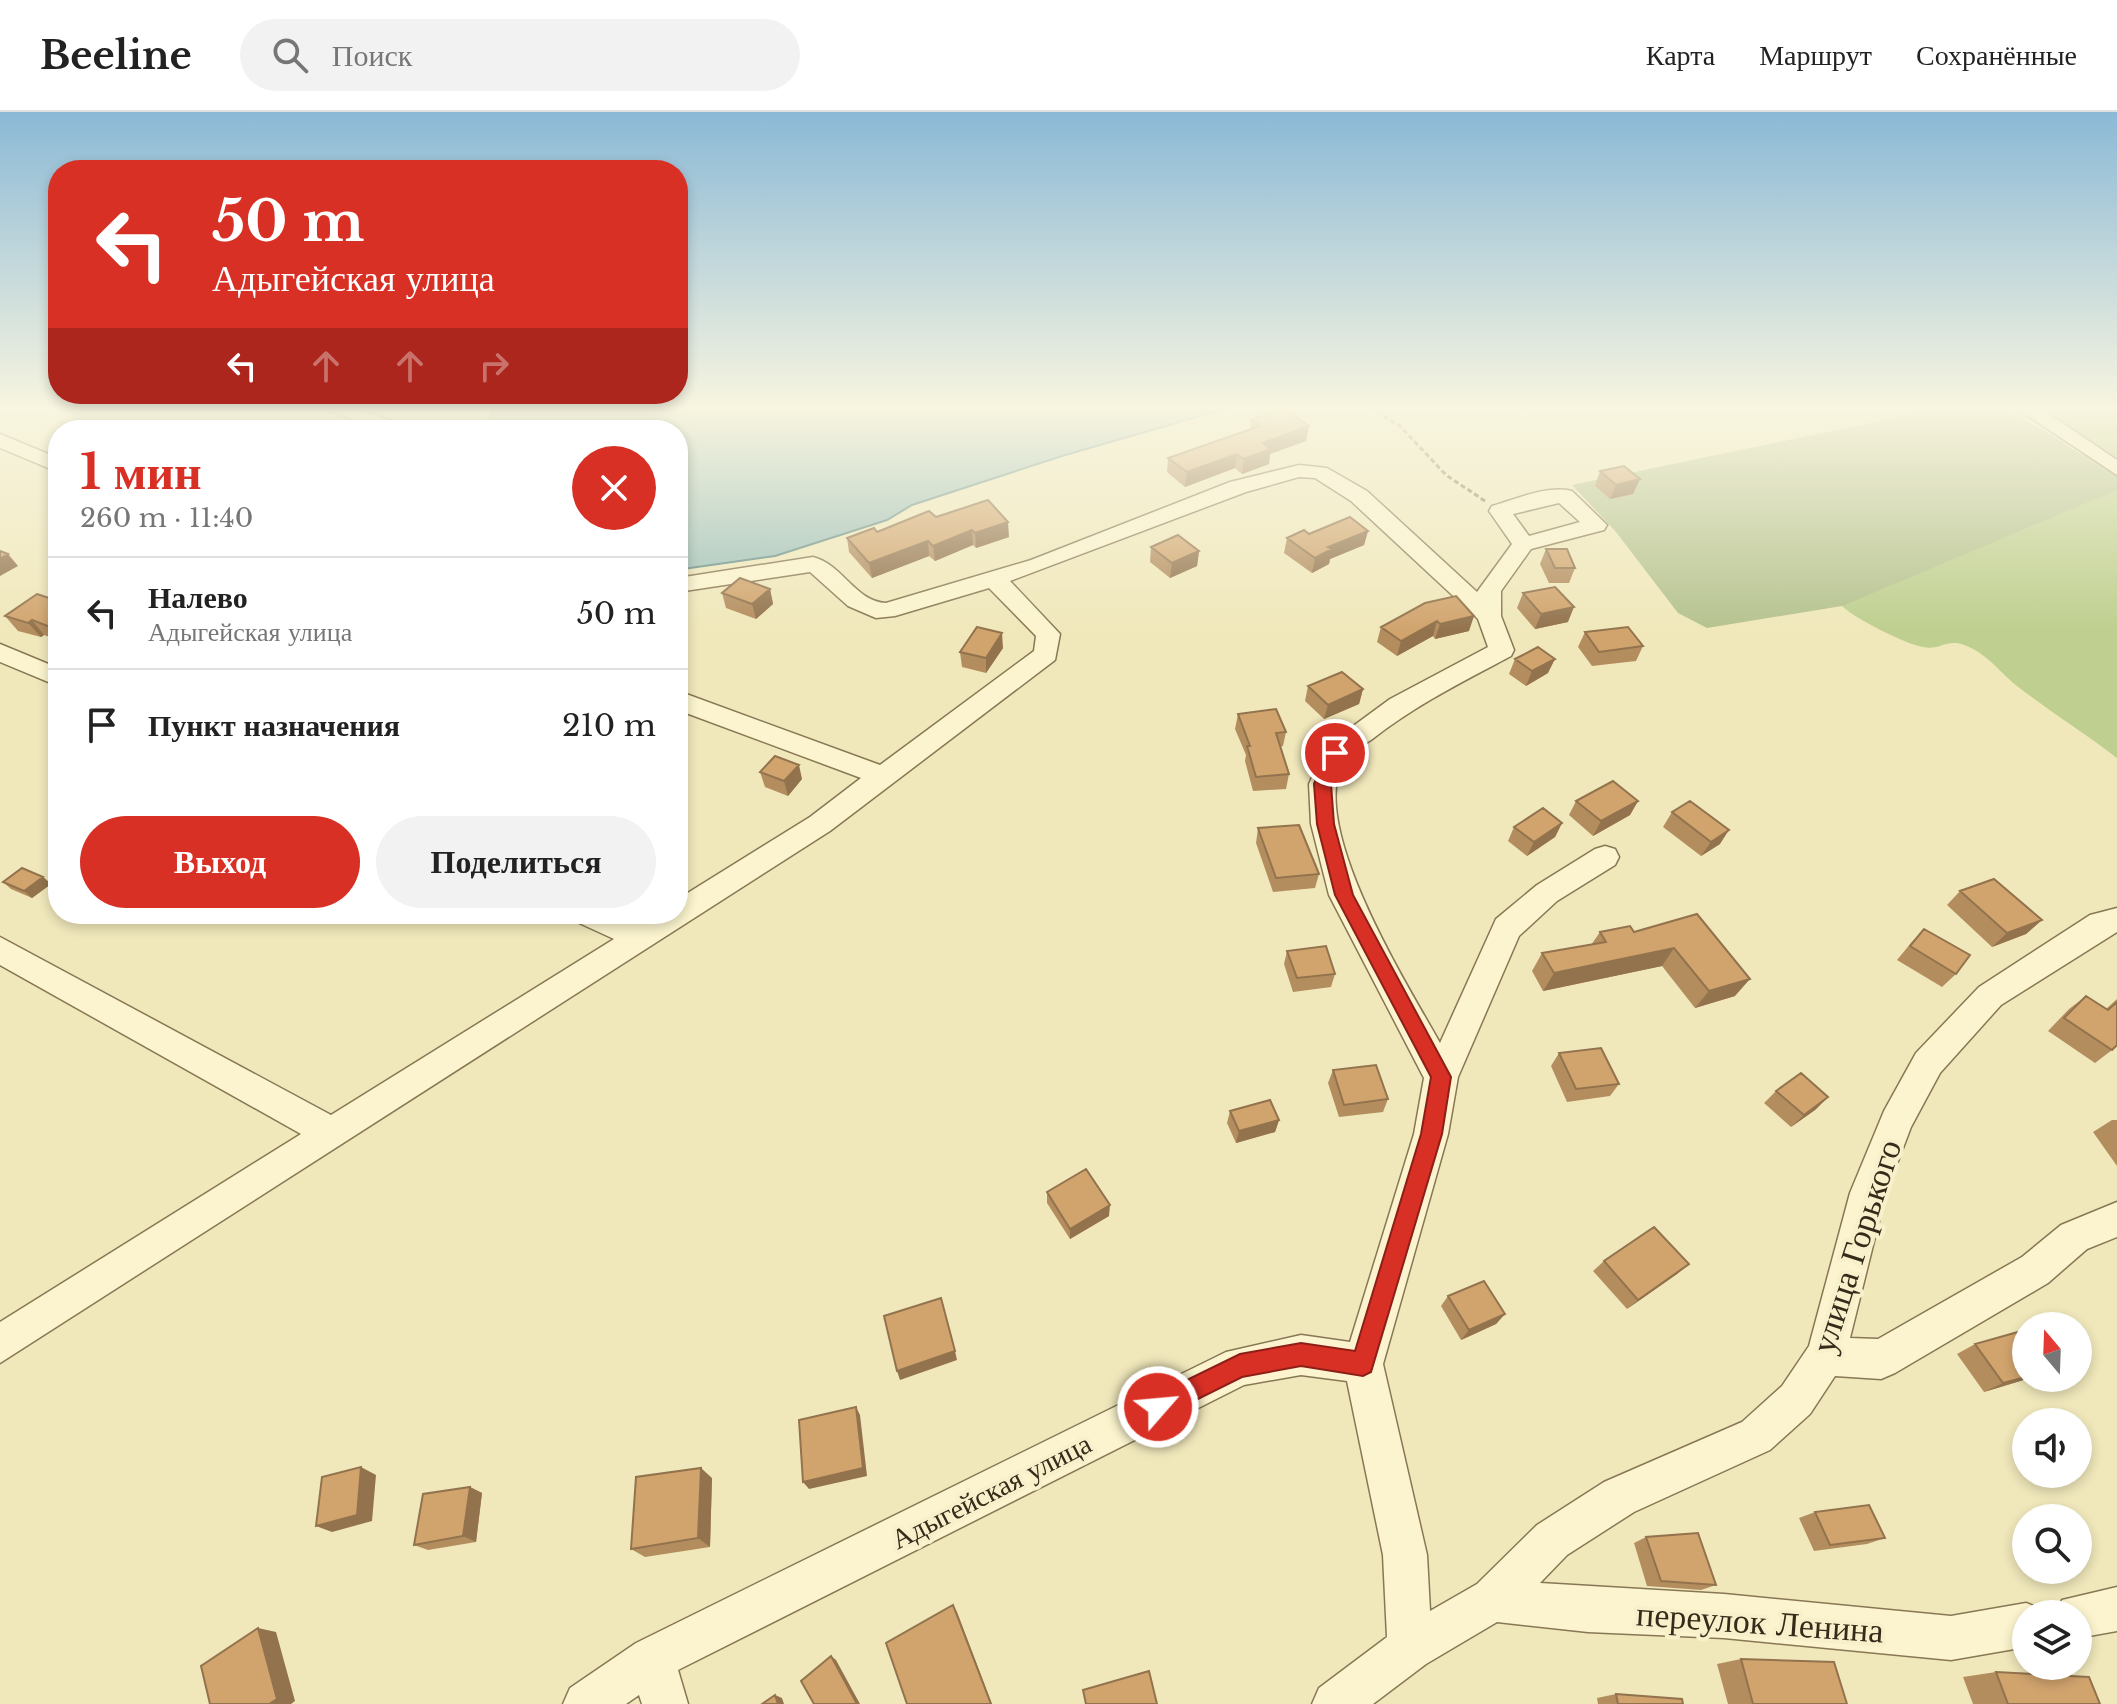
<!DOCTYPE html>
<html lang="ru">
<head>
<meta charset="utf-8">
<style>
	body { margin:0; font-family:"Libre Baskerville",serif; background:#f2f2f2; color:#222; height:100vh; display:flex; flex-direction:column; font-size:30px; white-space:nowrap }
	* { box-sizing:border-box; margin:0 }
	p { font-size:26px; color:#767676 }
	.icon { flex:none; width:44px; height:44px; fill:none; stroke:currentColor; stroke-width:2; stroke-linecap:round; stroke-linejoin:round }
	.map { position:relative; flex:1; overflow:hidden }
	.sheet { position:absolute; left:48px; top:308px; width:640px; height:504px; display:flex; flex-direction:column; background:#fff; border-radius:32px; box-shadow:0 4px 12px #0003 }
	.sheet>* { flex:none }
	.guide { position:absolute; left:48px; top:48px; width:640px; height:244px; border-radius:32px; box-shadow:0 4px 12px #0003; background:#d93025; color:#fff; overflow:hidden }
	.needle { width:52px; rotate:341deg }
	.buttons { position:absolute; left:2012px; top:1200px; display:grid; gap:16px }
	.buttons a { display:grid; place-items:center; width:80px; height:80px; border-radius:50%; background:#fff; box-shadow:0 4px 12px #0003; font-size:40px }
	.pin { position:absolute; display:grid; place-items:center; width:68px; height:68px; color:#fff; margin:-34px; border:4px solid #fff; border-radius:50%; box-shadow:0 2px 8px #0007 }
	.me { position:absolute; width:88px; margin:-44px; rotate:63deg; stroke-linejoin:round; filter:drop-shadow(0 0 6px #0008) }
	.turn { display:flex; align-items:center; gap:28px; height:168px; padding:0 32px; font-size:36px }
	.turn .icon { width:104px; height:104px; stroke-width:2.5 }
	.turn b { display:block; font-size:56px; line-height:68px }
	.lanes { display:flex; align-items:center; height:76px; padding:0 32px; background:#0003; justify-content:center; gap:40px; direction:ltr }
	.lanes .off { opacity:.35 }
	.round { display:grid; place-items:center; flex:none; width:84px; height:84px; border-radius:42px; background:#f2f2f2 }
	.summary { display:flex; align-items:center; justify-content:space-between; height:136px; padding:0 32px }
	h1 { font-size:48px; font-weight:700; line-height:60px; color:#d93025 }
	.action { display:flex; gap:16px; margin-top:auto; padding:16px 32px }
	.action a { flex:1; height:92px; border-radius:48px; background:#d93025; color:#fff; font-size:32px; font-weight:700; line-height:92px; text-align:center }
	.action a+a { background:#f2f2f2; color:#222 }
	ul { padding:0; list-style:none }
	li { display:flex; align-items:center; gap:24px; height:112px; padding:0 32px; border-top:2px solid #e0e0e0 }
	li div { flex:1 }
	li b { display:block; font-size:30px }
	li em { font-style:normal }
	header { display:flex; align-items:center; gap:48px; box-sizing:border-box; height:112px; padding:0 40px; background:#fff; border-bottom:2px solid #e0e0e0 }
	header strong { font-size:38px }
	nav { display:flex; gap:44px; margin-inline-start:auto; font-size:28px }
	.search { width:560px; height:72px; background:#f2f2f2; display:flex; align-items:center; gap:20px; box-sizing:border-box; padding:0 28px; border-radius:44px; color:#767676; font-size:30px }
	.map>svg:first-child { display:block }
	.green { fill:#becf8f }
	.cemetery { fill:#b5c28f }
	.water { fill:#9fc1bb; stroke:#678e8a; stroke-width:2 }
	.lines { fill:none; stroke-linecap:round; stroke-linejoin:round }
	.minor-casing { stroke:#887754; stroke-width:3 }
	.path { stroke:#887754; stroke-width:3; stroke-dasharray:5 3; stroke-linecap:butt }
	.minor { fill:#fbf4ce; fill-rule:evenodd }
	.wall { fill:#b48d5f }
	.shaded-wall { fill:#92734d }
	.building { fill:#d1a46e; stroke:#92734d; stroke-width:2 }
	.route { fill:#d93025; stroke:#8d1f18; stroke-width:2 }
	.labels { text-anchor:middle; stroke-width:8; stroke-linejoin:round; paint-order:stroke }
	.street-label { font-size:28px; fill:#362b1a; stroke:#f7f0cb }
	.near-street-label { font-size:34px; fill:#362b1a; stroke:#f7f0cb }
</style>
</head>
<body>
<header>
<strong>Beeline</strong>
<div class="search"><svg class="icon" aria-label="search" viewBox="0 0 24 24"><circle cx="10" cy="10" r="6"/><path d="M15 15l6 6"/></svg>Поиск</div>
<nav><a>Карта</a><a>Маршрут</a><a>Сохранённые</a></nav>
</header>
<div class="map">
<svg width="2117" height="1592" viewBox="0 0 2117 1592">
	<rect width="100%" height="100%" fill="#f0e8bb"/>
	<path class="green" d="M2041,296H2117V646C2084,621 2049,599 2017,574C2003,563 1991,547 1975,538C1947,522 1944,539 1923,535C1907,533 1852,505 1842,494L1844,483L2106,363L2079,342L2087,340L2081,329Z"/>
	<path class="cemetery" d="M1942,296C1957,296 1976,293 1992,297C2038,307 2076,342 2117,365V378L1842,494L1707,516L1678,501L1616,420L1572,373Z"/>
	<path class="water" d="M494,296H1228L1062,344L912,393L887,408L775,444L683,457L678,456V318H485Z"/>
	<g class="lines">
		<defs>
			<path id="minor" d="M324,296H354L406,314L409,318H379Z
				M2016,296H2040L2117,348V363Z
				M0,322L58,346V360L0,336Z
				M1299,353L1327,356L1367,379L1477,480L1512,432L1489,399L1492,394C1517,387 1546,373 1572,379L1607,413L1604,418L1531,437L1501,479V504L1514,538L1511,544C1462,570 1414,594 1371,628C1363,633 1352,639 1346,646C1302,707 1409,875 1440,931L1496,807L1537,773L1595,737L1605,734L1615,737L1619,745L1615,753L1557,789L1519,824L1458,965L1448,1022L1383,1252L1427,1443L1430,1499L1477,1472L1537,1413L1604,1370L1742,1310L1782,1274L1809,1234L1850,1081L1884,999L1916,941L1979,875L2090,803L2117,796V820L2001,893L1940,961L1911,1015L1886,1081L1850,1226L1878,1227L2022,1145L2061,1113L2117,1090V1125L2087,1137L2048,1171L1895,1261L1881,1267L1835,1264L1810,1302L1770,1338L1634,1400L1567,1443L1540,1471L1724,1482L1951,1504L2026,1491L2042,1497L2044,1502H2026V1535L1951,1548L1724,1526L1588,1520L1497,1510L1426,1552L1373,1592H1312L1319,1576L1387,1525L1383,1443L1347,1269L1301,1263L1244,1273L678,1558L688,1592H642L639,1583L626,1592H563L570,1576L636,1531L1226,1240L1301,1223L1350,1230L1414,1022L1424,966L1329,783L1311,712L1309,672L1326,634L1390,587L1488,535L1478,507L1351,389L1315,366L1299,365L1246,380L1010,469L1060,522L1055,548L830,719L0,1251V1210L301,1022L0,853V825L331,1003L614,827L577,810L573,802H618L639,811L654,802H678V787L810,705L861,666L678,598V579L880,653L1034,539L1036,524L989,476L895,504L876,506L848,494L810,460L678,480V466L813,445C842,452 856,490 886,491L1031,448L1230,370ZM1559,391L1580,410L1529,424L1513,402Z
				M0,532L58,556V574L0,550Z
				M2117,1475V1519L2078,1526V1502H2057L2062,1488Z"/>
		</defs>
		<use href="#minor" class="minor-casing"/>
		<path class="path" d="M1370,296L1400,314L1446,363L1485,389"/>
		<use href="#minor" class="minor"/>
	</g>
	<path class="wall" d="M1251,308L1306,329L1270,342L1269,352L1242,362L1235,356L1185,375L1167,360L1168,346L1250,317Z
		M1600,359L1640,367L1633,382L1610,387L1595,374Z
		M936,405L1009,425L976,436L973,433L935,449L929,444L872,466L849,440L847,426Z
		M1368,419L1364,433L1330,447L1329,452L1312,461L1284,441L1287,426L1309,422Z
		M1151,435L1199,439L1197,454L1170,466L1150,450Z
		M1546,437L1575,456L1569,471H1549L1540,452Z
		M770,477L773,492L756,507L726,496L722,481Z
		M1523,481L1568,510L1535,517L1517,496Z
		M58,489V528L44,523L41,525L18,519L5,504Z
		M1425,491L1469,519L1435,527L1433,524L1397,544L1377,530L1381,515Z
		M1585,520L1643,534L1636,549L1592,554L1578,535Z
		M1003,536L986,561L962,555L960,540Z
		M1515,547L1548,561L1526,574L1509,562Z
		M1308,574L1363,577L1359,592L1324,607L1305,589Z
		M1238,602L1286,620L1283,634L1280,635L1289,662L1286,677L1253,679L1245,649L1246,643L1235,617Z
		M760,660L802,667L788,684L765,675Z
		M1576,689H1638L1630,703L1593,724L1569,703Z
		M1672,700L1720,732L1701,744L1663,715Z
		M1562,711L1555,725L1527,744L1508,729L1514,715Z
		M1258,716L1319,762L1315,776L1273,780L1256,731Z
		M43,765L51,772L32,786L11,777L3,770Z
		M1960,779L2042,808L2026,822L1992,835L1947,793Z
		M1697,802L1735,884L1695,896L1662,854L1543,879L1532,859L1542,841L1591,833L1600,820H1634Z
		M1924,817L1956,862L1942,875L1897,848L1911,831Z
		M1287,839L1335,862L1331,875L1293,880L1284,852Z
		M2086,884L2106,897L2117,887V933L2112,938L2095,951L2048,919L2069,897Z
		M1559,941L1619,972L1610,984L1567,990L1551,954Z
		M1333,958L1388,987L1383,1000L1339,1005L1328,971Z
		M1776,979L1828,985L1815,998L1791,1015L1764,991Z
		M1230,999L1279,1008L1275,1020L1236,1031L1227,1011Z
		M2112,1008H2117V1054L2093,1020Z
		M1047,1080L1109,1104L1070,1127L1047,1091Z
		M1604,1149L1689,1152L1677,1162L1627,1197L1593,1159Z
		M1448,1184L1505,1202L1496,1212L1461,1228L1441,1194Z
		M1975,1232L2027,1267L1984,1280L1957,1242Z
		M712,1366L710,1435L645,1445L631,1437Z
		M470,1375L482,1381L476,1430L428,1438L414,1433Z
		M1815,1400L1885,1426L1867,1432L1814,1439L1799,1406Z
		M1646,1425L1716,1473L1701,1478L1647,1474L1634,1431Z
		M1741,1547L1847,1592H1728L1717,1552Z
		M1996,1560L2100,1592H1973L1963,1565Z
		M1616,1582L1683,1592H1598L1597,1586Z"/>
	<path class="shaded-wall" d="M1309,314L1306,329L1270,342L1269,352L1242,362L1244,347L1263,331Z
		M1237,342L1235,356L1185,375L1187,360Z
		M1640,367L1633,382L1610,387L1616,373Z
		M1008,410L1009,425L976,436L975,421Z
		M972,418L973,433L935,449L933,434Z
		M1368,419L1364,433L1330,447L1329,452L1312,461L1315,446L1328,435Z
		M928,429L929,444L872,466L869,451Z
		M1199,439L1197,454L1170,466L1172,451Z
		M8,442L18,454L0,464V447Z
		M770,477L773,492L756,507L752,492Z
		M1574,495L1568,510L1535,517L1541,502Z
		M1474,504L1469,519L1435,527L1440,512Z
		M32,508L44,523L41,525L28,511Z
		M1437,509L1433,524L1397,544L1401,529Z
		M1002,521L1003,536L986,561V546Z
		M1555,547L1548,561L1526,574L1532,559Z
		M1363,577L1359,592L1324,607L1328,593Z
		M799,653L802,667L788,684L784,669Z
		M1638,689L1630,703L1593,724L1601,709Z
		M1562,711L1555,725L1527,744L1534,730Z
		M1729,718L1720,732L1701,744L1711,730Z
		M43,765L51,772L32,786L24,779Z
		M2042,808L2026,822L1992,835L2007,821Z
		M1674,836L1662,854L1543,879L1554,861Z
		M1750,867L1735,884L1695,896L1709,879Z
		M1828,985L1815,998L1791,1015L1804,1003Z
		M1279,1008L1275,1020L1236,1031L1239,1019Z
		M1110,1093L1109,1104L1070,1127V1117Z
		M1689,1152L1677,1162L1627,1197L1638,1188Z
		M1505,1202L1496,1212L1461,1228L1469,1218Z
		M955,1239L957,1248L900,1268L897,1259Z
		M2026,1265V1266H2030L1984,1280L2003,1271Z
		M856,1295L860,1303L867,1364L809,1377L803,1370Z
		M361,1355L376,1363L372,1409L332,1420L316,1414Z
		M701,1356L712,1366L710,1435L698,1426Z
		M470,1375L482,1381L476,1430L463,1424Z
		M953,1493L957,1500L992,1592H991Z
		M258,1516L276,1520L295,1589L291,1592H269Z
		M831,1544L836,1548L860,1592H857Z
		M775,1583L782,1586L784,1592H778Z"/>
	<path class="building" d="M1283,296L1309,314L1263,331L1271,337L1244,347L1237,342L1187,360L1168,346L1260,314L1251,308Z
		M1624,354L1640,367L1616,373L1600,359Z
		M988,388L1008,410L975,421L972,418L933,434L928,429L869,451L847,426L874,416L877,420L929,399L936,405Z
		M1350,405L1368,419L1328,435L1332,437L1315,446L1287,426L1304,418L1309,422Z
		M1178,423L1199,439L1172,451L1151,435Z
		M1546,437H1567L1575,456H1555Z
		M0,439L8,442L0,447Z
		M740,466L770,477L752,492L722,481Z
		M1555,475L1574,495L1541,502L1523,481Z
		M37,482L58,489V518L32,508L28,511L5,504Z
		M1456,484L1474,504L1440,512L1437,509L1401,529L1381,515L1425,491Z
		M977,515L1002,521L986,546L960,540Z
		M1628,515L1643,534L1599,540L1585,520Z
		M1538,535L1555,547L1532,559L1515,547Z
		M1342,560L1363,577L1328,593L1308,574Z
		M1276,597L1286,620L1276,621L1289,662L1256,665L1247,634H1250L1238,602Z
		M775,644L799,653L784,669L760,660Z
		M1613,669L1638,689L1601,709L1576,689Z
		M1690,689L1729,718L1711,730L1672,700Z
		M1543,696L1562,711L1534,730L1514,715Z
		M1299,713L1319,762L1276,766L1258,716Z
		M22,756L43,765L24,779L3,770Z
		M1994,767L2042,808L2007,821L1960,779Z
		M1697,802L1750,867L1709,879L1674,836L1554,861L1542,841L1606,830L1600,820L1630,814L1634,820Z
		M1924,817L1970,843L1956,862L1910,834Z
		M1326,834L1335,862L1297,866L1287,839Z
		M2086,884L2108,898L2117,890V933L2112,938L2064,906Z
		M1601,936L1619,972L1576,977L1559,941Z
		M1376,953L1388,987L1344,993L1333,958Z
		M1801,961L1828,985L1804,1003L1776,979Z
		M1270,988L1279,1008L1239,1019L1230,999Z
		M1086,1057L1110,1093L1070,1117L1047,1080Z
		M1654,1115L1689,1152L1638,1188L1604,1149Z
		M1484,1169L1505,1202L1469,1218L1448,1184Z
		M941,1186L955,1239L897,1259L884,1204Z
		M2018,1220L2026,1230V1265L2003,1271L1975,1232Z
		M856,1295L863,1356L803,1370L799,1308Z
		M361,1355L357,1403L316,1414L322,1365Z
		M701,1356L698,1426L631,1437L636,1365Z
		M470,1375L463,1424L414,1433L423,1382Z
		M1869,1393L1885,1426L1830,1433L1815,1400Z
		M1698,1421L1716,1473L1661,1469L1646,1425Z
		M953,1493L991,1592H907L886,1531Z
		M258,1516L277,1587L269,1592H210L201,1554Z
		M831,1544L857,1592H814L801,1569Z
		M1741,1547L1834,1550L1847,1592H1753Z
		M1149,1559L1157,1592H1086L1083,1578Z
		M1996,1560L2089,1565L2100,1592H2008Z
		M1616,1582L1682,1587L1683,1592H1618Z
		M775,1583L778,1592H762Z"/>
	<linearGradient id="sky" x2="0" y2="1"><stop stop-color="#8bb9d6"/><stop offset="0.57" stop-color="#f8f5e0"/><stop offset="1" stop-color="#f8f5e0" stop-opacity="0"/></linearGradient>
	<rect width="2117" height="519" fill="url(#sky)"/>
	<path class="route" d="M1335,636L1343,641L1331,672L1334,712L1353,783L1451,965L1442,1022L1371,1260L1363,1264L1301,1254L1242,1265L1158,1307L1150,1303L1146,1295L1150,1286L1240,1242L1301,1231L1355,1239L1421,1022L1431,965L1335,783L1317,712L1314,672L1326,641Z"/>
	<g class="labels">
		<g class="street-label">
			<text transform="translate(991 1379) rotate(-27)" y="10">Адыгейская улица</text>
		</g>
		<g class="near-street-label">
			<text transform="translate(1856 1134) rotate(-72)" y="12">улица Горького</text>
			<text transform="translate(1760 1510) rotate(4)" y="12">переулок Ленина</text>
		</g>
	</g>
</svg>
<div class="buttons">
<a><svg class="needle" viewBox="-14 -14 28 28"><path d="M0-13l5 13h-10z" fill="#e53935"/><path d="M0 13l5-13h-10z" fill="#767676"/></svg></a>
<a><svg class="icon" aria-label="sound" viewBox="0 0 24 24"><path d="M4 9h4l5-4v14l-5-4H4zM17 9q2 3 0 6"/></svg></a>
<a><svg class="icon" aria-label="search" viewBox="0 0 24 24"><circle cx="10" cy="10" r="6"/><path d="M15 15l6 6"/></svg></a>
<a><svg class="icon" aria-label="layers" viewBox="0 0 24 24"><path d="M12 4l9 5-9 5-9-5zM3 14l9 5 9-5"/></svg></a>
</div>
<div class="pin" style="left:1335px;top:641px;background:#d93025"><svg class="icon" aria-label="arrive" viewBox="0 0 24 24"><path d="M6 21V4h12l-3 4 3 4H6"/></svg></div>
<svg class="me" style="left:1158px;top:1295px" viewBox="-20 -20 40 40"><circle r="17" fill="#d93025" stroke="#fff" stroke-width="3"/><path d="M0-11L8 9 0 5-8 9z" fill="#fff"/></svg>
<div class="guide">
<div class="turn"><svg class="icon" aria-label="left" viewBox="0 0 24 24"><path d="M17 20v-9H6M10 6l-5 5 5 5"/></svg><div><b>50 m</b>Адыгейская улица</div></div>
<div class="lanes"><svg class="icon" aria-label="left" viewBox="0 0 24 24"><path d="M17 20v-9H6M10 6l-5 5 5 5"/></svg><svg class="icon off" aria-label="ahead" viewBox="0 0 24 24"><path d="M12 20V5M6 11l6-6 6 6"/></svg><svg class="icon off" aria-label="ahead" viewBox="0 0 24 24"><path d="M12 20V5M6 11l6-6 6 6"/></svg><svg class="icon off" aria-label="right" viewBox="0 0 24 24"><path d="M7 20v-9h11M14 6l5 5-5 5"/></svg></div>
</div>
<section class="sheet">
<div class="summary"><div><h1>1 мин</h1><p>260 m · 11:40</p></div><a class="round" style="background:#d93025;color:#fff"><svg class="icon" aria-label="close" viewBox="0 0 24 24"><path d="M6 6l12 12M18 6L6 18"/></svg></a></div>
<ul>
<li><svg class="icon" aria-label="left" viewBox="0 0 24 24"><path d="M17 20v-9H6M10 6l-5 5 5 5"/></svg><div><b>Налево</b><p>Адыгейская улица</p></div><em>50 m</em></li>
<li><svg class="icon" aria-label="arrive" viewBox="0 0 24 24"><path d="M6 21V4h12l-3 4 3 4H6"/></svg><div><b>Пункт назначения</b></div><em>210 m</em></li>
</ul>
<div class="action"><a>Выход</a><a>Поделиться</a></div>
</section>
</div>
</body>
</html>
